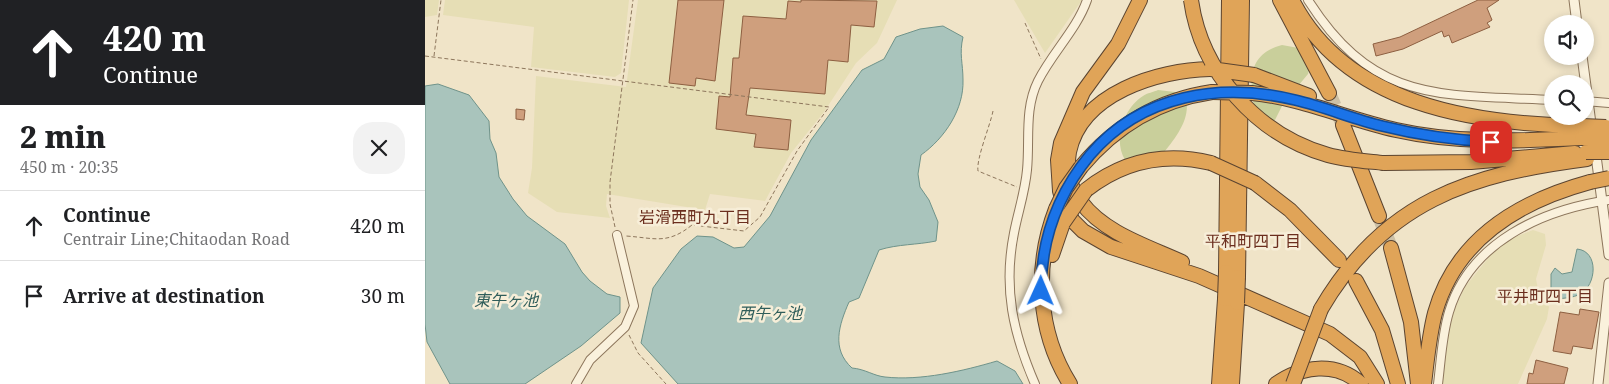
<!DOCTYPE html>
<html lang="en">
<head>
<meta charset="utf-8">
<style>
	body { margin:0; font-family:"Noto Serif","Noto Sans JP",serif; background:#f2f2f2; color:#202124; height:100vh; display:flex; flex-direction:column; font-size:19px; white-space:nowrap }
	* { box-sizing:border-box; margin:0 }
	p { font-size:16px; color:#757577 }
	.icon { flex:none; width:28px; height:28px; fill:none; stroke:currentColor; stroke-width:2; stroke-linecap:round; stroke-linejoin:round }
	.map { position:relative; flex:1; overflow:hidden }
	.sheet { display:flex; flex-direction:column; background:#fff; width:425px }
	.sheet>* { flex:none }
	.top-card { background:#202124; color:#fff; overflow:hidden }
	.controls { position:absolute; left:1119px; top:15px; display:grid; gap:10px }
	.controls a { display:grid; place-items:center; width:50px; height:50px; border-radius:50%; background:#fff; box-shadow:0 2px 8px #0003; font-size:25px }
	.pin { position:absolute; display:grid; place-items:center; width:42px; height:42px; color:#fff; margin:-21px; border-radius:10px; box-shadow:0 2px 8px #0006 }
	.me { position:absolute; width:55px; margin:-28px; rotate:1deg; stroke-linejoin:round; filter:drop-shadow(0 0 4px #0008) }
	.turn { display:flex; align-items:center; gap:18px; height:105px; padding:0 20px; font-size:22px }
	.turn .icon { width:65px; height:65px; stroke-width:2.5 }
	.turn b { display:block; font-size:35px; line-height:42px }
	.round { display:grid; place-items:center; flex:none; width:52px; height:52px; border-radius:20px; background:#f2f2f2 }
	.head { display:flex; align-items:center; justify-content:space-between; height:85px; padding:0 20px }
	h1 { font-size:30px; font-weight:800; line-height:38px }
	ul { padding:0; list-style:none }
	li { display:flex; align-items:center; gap:15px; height:70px; padding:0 20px; border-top:1px solid #e0e0e0 }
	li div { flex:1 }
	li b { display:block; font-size:19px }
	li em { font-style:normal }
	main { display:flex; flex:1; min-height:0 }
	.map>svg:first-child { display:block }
	.farmland { fill:#e6deb5 }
	.green { fill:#c9cf9b }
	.water { fill:#a9c4bc; stroke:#6f938a }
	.building { fill:#cf9f7d; stroke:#8d5f41 }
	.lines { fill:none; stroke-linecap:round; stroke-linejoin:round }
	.motorway-tunnel { stroke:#ccc0a6; stroke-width:14; stroke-dasharray:14 7; stroke-linecap:butt }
	.minor-casing { stroke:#8d765c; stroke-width:10 }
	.tertiary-casing { stroke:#8d765c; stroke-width:11 }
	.motorway-casing { stroke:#5b4430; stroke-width:16 }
	.path { stroke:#8d765c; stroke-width:1; stroke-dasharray:4 2.5; stroke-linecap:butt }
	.minor { stroke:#faf1dc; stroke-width:8 }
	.tertiary { stroke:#faf1dc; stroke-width:9 }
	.motorway { stroke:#e0a458; stroke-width:14 }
	.motorway-bridge-casing { stroke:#5b4430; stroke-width:16; stroke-linecap:butt }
	.motorway-bridge { stroke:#e0a458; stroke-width:14 }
	.route-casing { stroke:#114b97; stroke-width:12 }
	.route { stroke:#1a73e8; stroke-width:9 }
	.labels { text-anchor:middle; stroke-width:5; stroke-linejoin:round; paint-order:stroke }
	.neighbourhood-label { font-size:16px; fill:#6b2e1e; stroke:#f7eed8 }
	.water-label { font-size:16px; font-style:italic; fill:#2f5d5a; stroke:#f7eed8 }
</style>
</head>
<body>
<main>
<section class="sheet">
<div class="top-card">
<div class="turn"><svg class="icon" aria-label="ahead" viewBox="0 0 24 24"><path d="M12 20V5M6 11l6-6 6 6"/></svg><div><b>420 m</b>Continue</div></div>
</div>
<div class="head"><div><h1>2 min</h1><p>450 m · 20:35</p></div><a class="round"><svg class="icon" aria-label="close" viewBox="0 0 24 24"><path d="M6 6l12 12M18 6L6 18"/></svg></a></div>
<ul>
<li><svg class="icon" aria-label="ahead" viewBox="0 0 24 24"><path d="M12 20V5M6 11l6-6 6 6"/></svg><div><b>Continue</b><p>Centrair Line;Chitaodan Road</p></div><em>420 m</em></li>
<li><svg class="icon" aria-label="arrive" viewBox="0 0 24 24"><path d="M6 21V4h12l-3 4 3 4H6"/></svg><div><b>Arrive at destination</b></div><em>30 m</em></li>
</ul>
</section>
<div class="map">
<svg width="1184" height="384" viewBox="0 0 1184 384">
	<rect width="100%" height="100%" fill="#f0e4c8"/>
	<path class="farmland" d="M0,0H14L12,15L0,17Z
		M20,0H204L196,73L190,77L106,67L109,27L18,15Z
		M213,0H472L452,43L431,63L399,112L366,153L340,201L285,194L280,210L182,194L181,206L185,218L132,212L103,193L107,168L111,76L201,87Z
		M589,0H657L620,53Z
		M1108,230L1120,234L1121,245L1111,279L1113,289L1124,307L1122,319L1093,384H1016L1023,334L1029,311L1040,287L1069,251L1087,238Z"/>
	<path class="green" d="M857,45L879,49L886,62L883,74L858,104L850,120L840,123L831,117C825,86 819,55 857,45Z
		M733,90L759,93C769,116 751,137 737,155L700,160C688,140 698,109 718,96C722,93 729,92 733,90Z"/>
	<path class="water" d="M518,26L538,37C534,54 538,63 538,80C539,109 520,138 496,155L493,174L495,187L504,200L513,222L511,241C492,245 473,244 454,250L434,298L424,302C414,325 406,349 427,368C440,369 449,376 460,377C496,381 538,371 572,361L590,371L598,384H253L216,343L228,288L256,249L272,236L288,237L309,248L319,247L345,216L386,140L437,70L459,59L471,37L495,29Z
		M13,84L44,95L64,121L65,139L71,153L74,177L88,199L102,216L140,244L157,272L165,281L182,294L195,297V313L156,346L100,384H25L2,342L0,324V86Z
		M1152,249C1174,251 1172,285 1155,294C1148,298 1139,298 1132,299L1126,292V274L1130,268L1137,274L1147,272Z"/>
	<path class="building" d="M253,0H299L290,81L271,78L270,86L244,83Z
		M376,0L452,1L449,27L426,25L423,62L403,60L400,94L325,88L321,115L366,120L363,150L329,147L331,134L291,129L294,96L305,97L308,58H314L318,16L361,19L363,1L376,2Z
		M1053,0H1074L1062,8L1067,20L1062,23L1065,27L1027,43L1024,35L1019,37L1017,31L978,49L951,56L948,44L975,37Z
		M91,109L100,110L99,120L91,119Z
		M1155,309L1174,312L1167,349L1148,346L1146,354L1128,351L1135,312L1154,315Z
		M1111,360L1143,368L1139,384H1102L1104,373L1108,374Z"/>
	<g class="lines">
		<path class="motorway-tunnel" d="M904,93L917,123
			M954,216L966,248"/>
		<defs>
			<path id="minor" d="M883,0C950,105 1016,94 1128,100
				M1160,101L1184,103
				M151,384L165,360L200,327L209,306L192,235
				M610,384C588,333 578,288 589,233C593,212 600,192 602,170C605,140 599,109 613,81C627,53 652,29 662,0
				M1013,384C1016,360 1017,335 1024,312C1045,242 1117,210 1184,200"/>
			<path id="tertiary" d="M1149,0L1152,24
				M1157,56L1167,131
				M1170,148L1184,255
				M1173,384L1184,283"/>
			<path id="motorway" d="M715,0L693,44L658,92L636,143L633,160L635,191L640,208L648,221L658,231L686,247L774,276L905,334L935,357L952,384
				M855,0L904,93
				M867,0C921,106 1049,124 1157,126
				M829,75L884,96
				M827,93C877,98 922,119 971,130C1033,144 1094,141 1157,138
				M918,125L954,216
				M959,163L1046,162L1150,153
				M656,167C690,126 733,100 787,92
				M830,183L865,210L914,260
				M661,190C699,160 740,152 786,163
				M631,209C609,266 612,331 645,384
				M966,248L986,322L993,384
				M627,255L638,223
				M757,262C722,246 679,233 656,202C644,187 641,170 644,152C656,93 733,70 785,69
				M801,272L804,0
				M813,277L817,0
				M931,281L957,330L973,384
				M896,309C959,201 1045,174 1162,159
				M794,384L800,299
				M807,384L812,303
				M851,384C876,366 911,361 936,384
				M999,384C1002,360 1004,336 1010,313C1031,238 1095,201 1165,182"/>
		</defs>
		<use href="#minor" class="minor-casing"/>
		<use href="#tertiary" class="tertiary-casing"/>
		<use href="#motorway" class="motorway-casing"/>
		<path class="path" d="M600,23L616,59
			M0,56L404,107L372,151L335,217L319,231L267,225C242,245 230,238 201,236
			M9,56L16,0
			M568,111C565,126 551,159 553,171L592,187
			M190,227L185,204V182L208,0
			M204,335L213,353L241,384"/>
		<use href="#minor" class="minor"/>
		<use href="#tertiary" class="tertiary"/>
		<use href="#motorway" class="motorway"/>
		<defs>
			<path id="motorway-bridge" d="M766,0C776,72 832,135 903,155C921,160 940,161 959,163
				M786,69L829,75
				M787,92L827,93
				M1157,126L1181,127
				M1157,138L1184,139
				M1161,152H1184
				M786,163L830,183
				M1165,182L1184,178
				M631,209L641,188L656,167
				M638,223L661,190
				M800,299L801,272
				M812,303L813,277
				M868,384L896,309"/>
		</defs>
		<use href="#motorway-bridge" class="motorway-bridge-casing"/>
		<use href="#motorway-bridge" class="motorway-bridge"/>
	</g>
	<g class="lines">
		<defs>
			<path id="route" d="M616,291C616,239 632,195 665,155C717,94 796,82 870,100C900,107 928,119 957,126C993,135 1029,140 1066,142"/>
		</defs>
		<use href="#route" class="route-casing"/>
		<use href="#route" class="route"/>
	</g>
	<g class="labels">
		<g class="neighbourhood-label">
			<text x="270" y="223">岩滑西町九丁目</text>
			<text x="828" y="247">平和町四丁目</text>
			<text x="1120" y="302">平井町四丁目</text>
		</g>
		<g class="water-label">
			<text x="81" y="306">東午ヶ池</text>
			<text x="345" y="319">西午ヶ池</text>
		</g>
	</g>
</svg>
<div class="controls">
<a><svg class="icon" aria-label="sound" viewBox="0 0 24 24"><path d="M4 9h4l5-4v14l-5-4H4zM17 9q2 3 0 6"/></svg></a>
<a><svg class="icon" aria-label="search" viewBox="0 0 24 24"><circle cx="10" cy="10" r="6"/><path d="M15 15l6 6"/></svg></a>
</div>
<div class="pin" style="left:1066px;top:142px;background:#d93025"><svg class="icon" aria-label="arrive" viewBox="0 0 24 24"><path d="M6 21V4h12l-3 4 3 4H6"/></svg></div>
<svg class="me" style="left:616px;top:291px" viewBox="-20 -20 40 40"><path d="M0-17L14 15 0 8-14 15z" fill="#1a73e8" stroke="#fff" stroke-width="4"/></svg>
</div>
</main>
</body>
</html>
